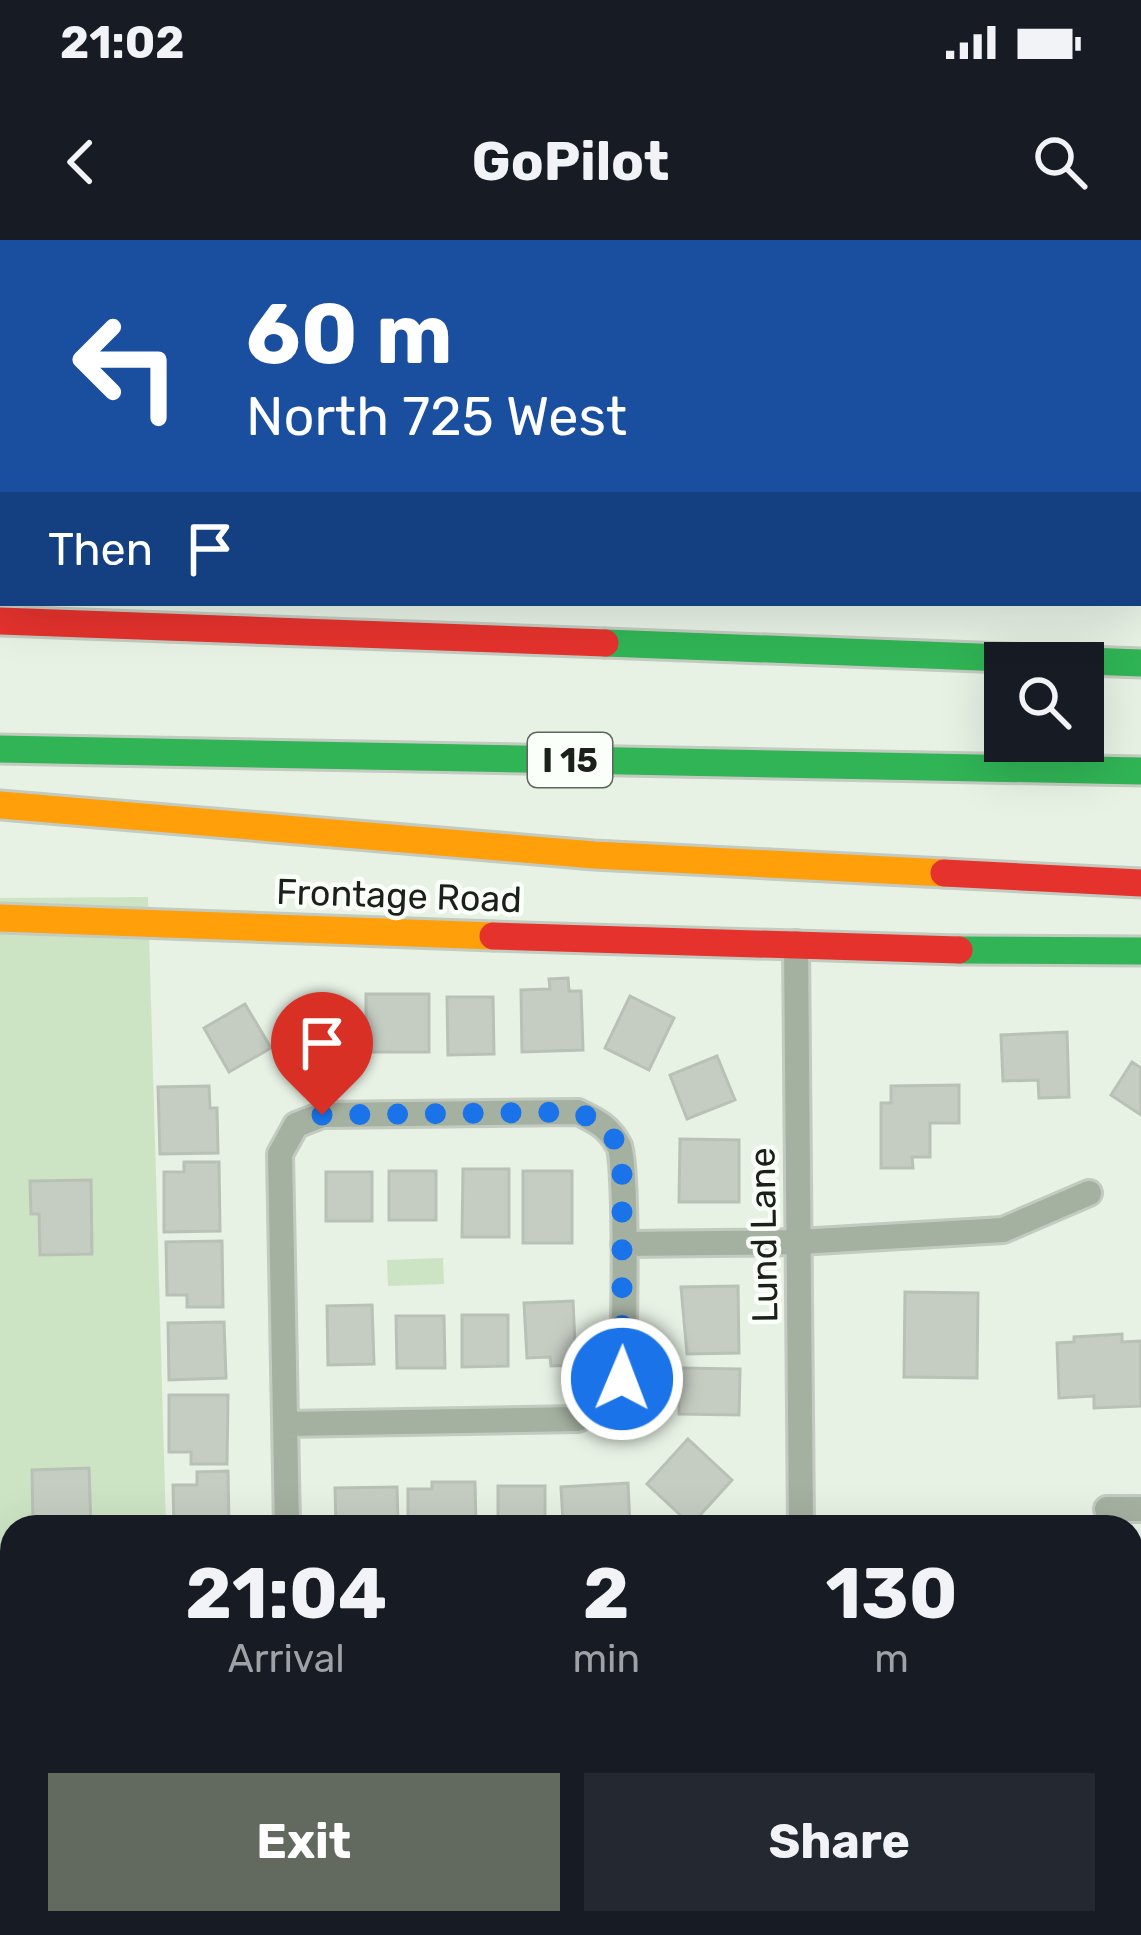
<!DOCTYPE html>
<html lang="en">
<head>
<meta charset="utf-8">
<style>
	body { margin:0; font-family:Rubik,sans-serif; background:#242831; color:#f1f3f6; height:100vh; display:flex; flex-direction:column; font-size:45px; white-space:nowrap }
	* { box-sizing:border-box; margin:0 }
	p { font-size:39px; color:#9ea1a6 }
	.icon { flex:none; width:66px; height:66px; fill:none; stroke:currentColor; stroke-width:2; stroke-linecap:round; stroke-linejoin:round }
	.map { position:relative; flex:1; overflow:hidden }
	.sheet { position:absolute; left:0px; top:1275px; width:1143px; height:420px; display:flex; flex-direction:column; background:#171b24; border-radius:36px 36px 0 0; box-shadow:0 12px 48px #0002 }
	.sheet>* { flex:none }
	.guide { position:absolute; left:0px; top:0px; width:1143px; height:366px; box-shadow:0 12px 48px #0002; background:#1a4fa0; color:#fff; overflow:hidden }
	.buttons { position:absolute; left:984px; top:402px; display:grid; gap:24px }
	.buttons a { display:grid; place-items:center; width:120px; height:120px; border-radius:0px; background:#171b24; box-shadow:0 12px 48px #0002; font-size:60px }
	.pin { position:absolute; display:grid; place-items:center; width:102px; height:102px; color:#fff; margin:-123px -51px; border-radius:50% 50% 50% 0; rotate:-45deg; box-shadow:0 0 12px #0007 }
	.pin .icon { rotate:45deg }
	.me { position:absolute; width:132px; margin:-66px; rotate:1deg; stroke-linejoin:round; filter:drop-shadow(0 0 9px #0008) }
	.turn { display:flex; align-items:center; gap:42px; height:252px; padding:0 48px; font-size:54px }
	.turn .icon { width:156px; height:156px; stroke-width:2.5 }
	.turn b { display:block; font-size:84px; line-height:102px }
	.then { display:flex; align-items:center; height:114px; padding:0 48px; background:#0003; gap:24px; font-size:45px }
	.eta { display:flex; justify-content:space-evenly; align-items:center; height:204px; text-align:center }
	.eta b { font-size:72px; font-weight:700; line-height:84px }
	.action { display:flex; gap:24px; margin-top:auto; padding:24px 48px }
	.action a { flex:1; height:138px; border-radius:0px; background:#626a5f; color:#fff; font-size:48px; font-weight:700; line-height:138px; text-align:center }
	.action a+a { background:#242831; color:#f1f3f6 }
	.status { display:flex; justify-content:space-between; align-items:center; height:84px; padding:0 60px; background:#171b24; direction:ltr }
	.status svg { height:33px; fill:currentColor }
	header { display:flex; justify-content:space-between; align-items:center; height:156px; padding:0 48px; background:#171b24; font-size:54px; font-weight:700 }
	.map>svg:first-child { display:block }
	.green { fill:#cce4c4 }
	.building { fill:#c5cdc3; stroke:#b9c1b6; stroke-width:3 }
	.lines { fill:none; stroke-linecap:round; stroke-linejoin:round }
	.street-casing { stroke:#c3cbc0; stroke-width:30 }
	.fast-casing { stroke:#c3cbc0; stroke-width:33 }
	.slow-casing { stroke:#c3cbc0; stroke-width:33 }
	.jam-casing { stroke:#c3cbc0; stroke-width:33 }
	.street { stroke:#a4b0a0; stroke-width:24 }
	.fast { stroke:#30b455; stroke-width:27 }
	.slow { stroke:#ff9f0a; stroke-width:27 }
	.jam { stroke:#e5322d; stroke-width:27 }
	.rail { stroke:#a6b0a3; stroke-width:9; stroke-dasharray:21 21; stroke-linecap:butt }
	.route { stroke:#1a73e8; stroke-width:21; stroke-dasharray:0 37.8 }
	.labels { text-anchor:middle; stroke-width:9; stroke-linejoin:round; paint-order:stroke }
	.shield { fill:#fbfffa; stroke:#5e645c; stroke-width:3 }
	.shield-label { font-size:33px; font-weight:bold; fill:#1a2118 }
	.street-label { font-size:36px; fill:#1a2118; stroke:#fbfffa }
</style>
</head>
<body>
<div class="status"><b>21:02</b><svg viewBox="0 0 49 12"><path d="M0 12V9h3v3zM5 12V6h3v6zM10 12V3h3v9zM15 12V0h3v12zM26 1h20v11H26zM47 4h2v5h-2z"/></svg></div>
<header><svg class="icon" aria-label="back" viewBox="0 0 24 24"><path d="M15 5l-7 7 7 7"/></svg>GoPilot<svg class="icon" aria-label="search" viewBox="0 0 24 24"><circle cx="10" cy="10" r="6"/><path d="M15 15l6 6"/></svg></header>
<div class="map">
<svg width="1141" height="1695" viewBox="0 0 1141 1695">
	<rect width="100%" height="100%" fill="#e7f1e4"/>
	<path class="green" d="M148,657L166,1287H12V1683H522L486,1695H0V658Z
		M443,1018L444,1044L388,1046L387,1020Z"/>
	<path class="building" d="M568,738L569,751H581L583,810L522,812L521,750L550,749L549,739Z
		M366,754H429V812H366Z
		M630,756L674,778L649,830L605,808Z
		M447,757H493L494,814L448,815Z
		M351,763L354,811L289,815L287,779L307,777L306,766Z
		M245,764L271,808L229,832L204,788Z
		M1067,792L1069,857L1039,858L1038,840L1003,841L1001,795Z
		M717,816L735,860L687,879L670,835Z
		M1132,822L1141,828V875L1111,855Z
		M959,845V883H930V917H912L913,928H881V863H891V846Z
		M209,846L210,868H217L218,913L160,914L158,847Z
		M680,899L739,900V962H679Z
		M184,922H219L220,991L164,992V932H184Z
		M463,929H509V997H462Z
		M389,931H436V980H389Z
		M523,931H572V1003H523Z
		M326,932H372V981H326Z
		M91,940L92,1014L40,1015L39,974H31L30,941Z
		M222,1001L223,1067H187V1055H167L166,1002Z
		M738,1046L739,1113L687,1114L681,1047Z
		M905,1052L978,1053L977,1138L904,1137Z
		M573,1061L576,1125L551,1126L550,1117L527,1118L524,1063Z
		M372,1065L374,1124L328,1125L327,1066Z
		M462,1075H508V1126L462,1127Z
		M396,1076H444L445,1128H397Z
		M224,1082L226,1138L169,1140L168,1083Z
		M1122,1094V1102L1141,1101V1166L1094,1168V1156L1059,1158L1057,1103L1074,1102V1097Z
		M679,1128L740,1129L739,1175L679,1174Z
		M169,1155H228L227,1224H191V1212H169Z
		M688,1199L732,1240L691,1285L647,1244Z
		M89,1228L91,1287H33L32,1230Z
		M228,1231L229,1287H174L173,1245H197V1232Z
		M432,1242H475L476,1287H408V1249H432Z
		M628,1243L630,1287L563,1282L561,1247Z
		M498,1246H545V1287H498Z
		M397,1247L398,1283L336,1287L335,1248Z
		M1131,1371H1141V1430H1131Z
		M76,1683H112V1695H76Z"/>
	<g class="lines">
		<defs>
			<path id="street" d="M796,703L801,1287
				M624,1004L799,1002L1003,990L1089,953
				M286,1184L578,1179C597,1170 609,1164 619,1144C626,1129 627,920 619,906C609,887 597,881 578,872L322,875L296,885L280,914L287,1287
				M1107,1269H1141
				M805,1683V1695"/>
			<path id="fast" d="M605,403L1141,423
				M0,509L1141,531
				M959,710L1141,711"/>
			<path id="slow" d="M0,565L594,615L944,633
				M0,678L493,696"/>
			<path id="jam" d="M1140,314H1141
				M0,323H3
				M0,381L605,403
				M944,633L1141,643
				M493,696L959,710"/>
		</defs>
		<use href="#street" class="street-casing"/>
		<use href="#fast" class="fast-casing"/>
		<use href="#slow" class="slow-casing"/>
		<use href="#jam" class="jam-casing"/>
		<use href="#street" class="street"/>
		<use href="#fast" class="fast"/>
		<use href="#slow" class="slow"/>
		<use href="#jam" class="jam"/>
		<path class="rail" d="M0,199H3
			M1140,203H1141
			M0,217H3
			M1140,237H1141
			M0,250H3"/>
	</g>
	<g class="lines">
		<path class="route" d="M322,875L578,872L603,884L622,910V1139"/>
	</g>
	<g class="labels">
		<rect class="shield" x="528" y="493" width="84" height="54" rx="9"/>
		<g class="shield-label">
			<text x="570" y="532">I 15</text>
		</g>
		<g class="street-label">
			<text transform="translate(399 655) rotate(2)" y="13">Frontage Road</text>
			<text transform="translate(763 995) rotate(-91)" y="13">Lund Lane</text>
		</g>
	</g>
</svg>
<div class="buttons">
<a><svg class="icon" aria-label="search" viewBox="0 0 24 24"><circle cx="10" cy="10" r="6"/><path d="M15 15l6 6"/></svg></a>
</div>
<div class="pin" style="left:322px;top:875px;background:#d93025"><svg class="icon" aria-label="arrive" viewBox="0 0 24 24"><path d="M6 21V4h12l-3 4 3 4H6"/></svg></div>
<svg class="me" style="left:622px;top:1139px" viewBox="-20 -20 40 40"><circle r="17" fill="#1a73e8" stroke="#fff" stroke-width="3"/><path d="M0-11L8 9 0 5-8 9z" fill="#fff"/></svg>
<div class="guide">
<div class="turn"><svg class="icon" aria-label="left" viewBox="0 0 24 24"><path d="M17 20v-9H6M10 6l-5 5 5 5"/></svg><div><b>60 m</b>North 725 West</div></div>
<div class="then">Then<svg class="icon" aria-label="arrive" viewBox="0 0 24 24"><path d="M6 21V4h12l-3 4 3 4H6"/></svg></div>
</div>
<section class="sheet">
<div class="eta">
<div><b>21:04</b><p>Arrival</p></div>
<div><b>2</b><p>min</p></div>
<div><b>130</b><p>m</p></div>
</div>
<div class="action"><a>Exit</a><a>Share</a></div>
</section>
</div>
</body>
</html>
